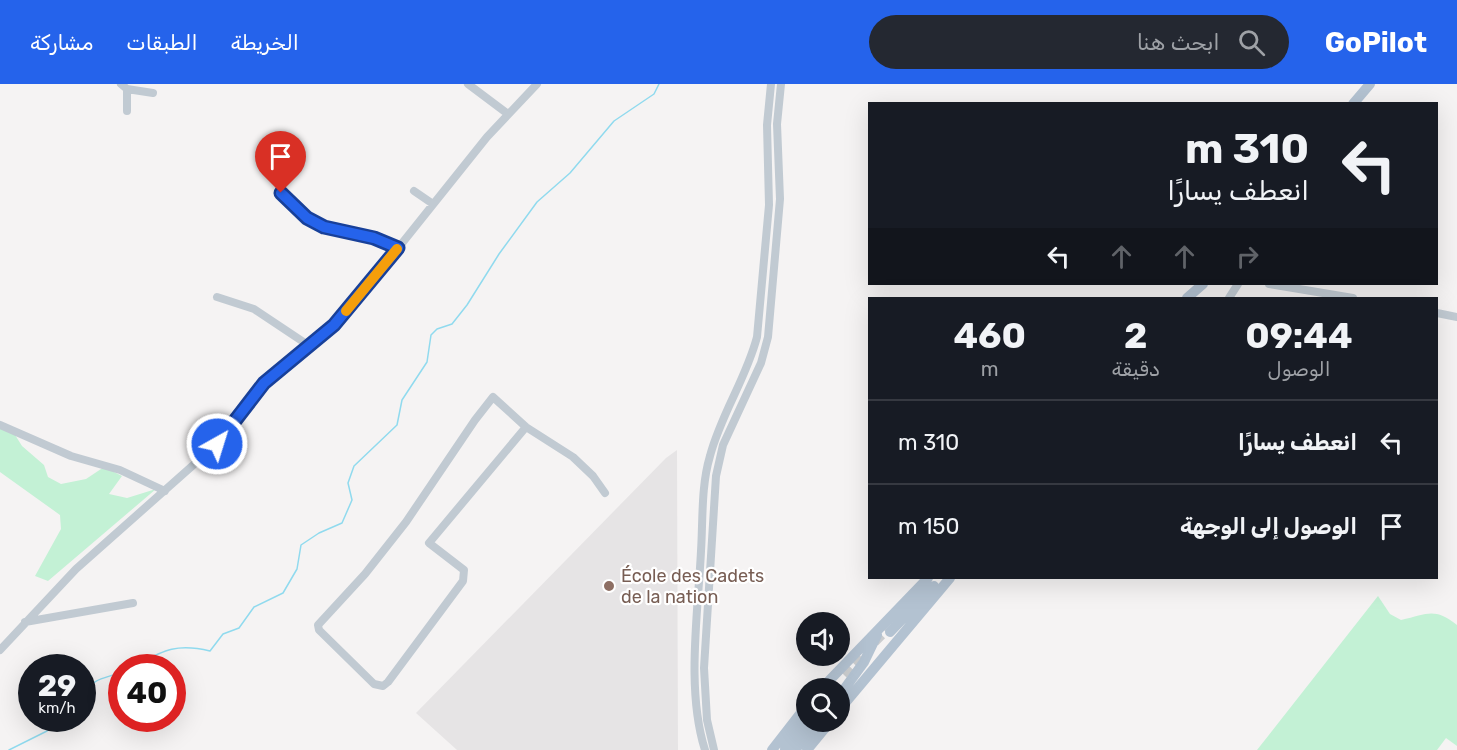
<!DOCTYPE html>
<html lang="ar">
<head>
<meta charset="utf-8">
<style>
	body { margin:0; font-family:Rubik,Vazirmatn,sans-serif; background:#242831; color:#f1f3f6; direction:rtl; height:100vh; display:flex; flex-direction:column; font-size:22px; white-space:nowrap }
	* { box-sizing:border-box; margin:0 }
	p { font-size:20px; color:#9ea1a6 }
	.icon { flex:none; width:33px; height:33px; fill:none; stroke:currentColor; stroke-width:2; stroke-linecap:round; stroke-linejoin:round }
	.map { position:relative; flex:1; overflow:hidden; direction:ltr }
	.details { position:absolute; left:868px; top:213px; width:570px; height:282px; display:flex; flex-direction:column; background:#171b24; border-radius:0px; box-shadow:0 6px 24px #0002; direction:rtl }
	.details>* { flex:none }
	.guide { position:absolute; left:868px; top:18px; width:570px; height:183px; border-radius:0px; box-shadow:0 6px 24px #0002; direction:rtl; background:#171b24; color:#f1f3f6; overflow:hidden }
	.tools { position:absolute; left:796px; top:528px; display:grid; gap:12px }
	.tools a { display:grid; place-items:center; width:54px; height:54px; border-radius:50%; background:#171b24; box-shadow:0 6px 24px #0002; font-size:30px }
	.speed { position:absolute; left:18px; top:570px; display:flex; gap:12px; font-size:30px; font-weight:700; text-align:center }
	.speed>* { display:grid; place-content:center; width:78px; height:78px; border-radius:50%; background:#171b24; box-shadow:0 6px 24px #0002; line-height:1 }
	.speed small { font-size:15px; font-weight:400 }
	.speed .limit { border:9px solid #d22; background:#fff; color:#111 }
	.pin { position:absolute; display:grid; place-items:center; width:51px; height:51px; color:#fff; margin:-62px -26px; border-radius:50% 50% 50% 0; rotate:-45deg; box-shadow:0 0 6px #0007 }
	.pin .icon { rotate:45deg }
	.me { position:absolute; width:66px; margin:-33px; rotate:39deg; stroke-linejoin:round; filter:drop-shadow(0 0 4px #0008) }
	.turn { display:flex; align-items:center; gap:21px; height:126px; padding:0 30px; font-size:27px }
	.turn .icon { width:78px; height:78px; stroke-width:2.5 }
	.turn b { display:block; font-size:42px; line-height:51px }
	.lanes { display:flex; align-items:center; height:57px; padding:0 30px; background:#0003; justify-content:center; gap:30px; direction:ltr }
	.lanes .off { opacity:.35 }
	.eta { display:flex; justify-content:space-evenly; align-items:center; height:102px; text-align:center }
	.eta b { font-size:36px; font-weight:700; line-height:42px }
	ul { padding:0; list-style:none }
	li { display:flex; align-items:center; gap:18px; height:84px; padding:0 30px; border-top:2px solid #363941 }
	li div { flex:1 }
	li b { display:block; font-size:22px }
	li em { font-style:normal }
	header { display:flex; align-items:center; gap:36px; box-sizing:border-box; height:84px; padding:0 30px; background:#2563eb; color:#fff }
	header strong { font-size:28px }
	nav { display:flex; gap:33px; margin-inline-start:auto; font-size:21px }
	.search { width:420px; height:54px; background:#242831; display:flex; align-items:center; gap:15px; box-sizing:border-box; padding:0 21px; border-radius:33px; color:#9ea1a6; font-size:22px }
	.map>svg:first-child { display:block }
	.education { fill:#e6e4e5 }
	.green { fill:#c3f1d5 }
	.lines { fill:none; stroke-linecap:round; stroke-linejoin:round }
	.stream { stroke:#90daee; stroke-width:1.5 }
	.major-tunnel { stroke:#caccce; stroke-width:10; stroke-dasharray:10 5; stroke-linecap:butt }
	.minor { stroke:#c1cad2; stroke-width:8 }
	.major { stroke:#b3c2d1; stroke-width:10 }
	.route-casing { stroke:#184099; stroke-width:15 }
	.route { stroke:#2563eb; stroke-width:10 }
	.slow { stroke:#f59e0b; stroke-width:10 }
	.education-dot { fill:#8d6e63; stroke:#fff; stroke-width:2 }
	.labels { text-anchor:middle; stroke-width:4.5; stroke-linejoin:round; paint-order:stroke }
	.education-label { font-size:18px; fill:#785e54; stroke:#fff; text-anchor:start }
</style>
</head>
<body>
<header>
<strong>GoPilot</strong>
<div class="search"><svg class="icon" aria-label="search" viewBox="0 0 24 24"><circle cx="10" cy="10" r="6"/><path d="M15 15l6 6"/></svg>ابحث هنا</div>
<nav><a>الخريطة</a><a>الطبقات</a><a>مشاركة</a></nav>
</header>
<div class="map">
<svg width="1457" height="666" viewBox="0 0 1457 666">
	<rect width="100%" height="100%" fill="#f5f3f3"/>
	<path class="education" d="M677,366L678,666H457L416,629L666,374Z"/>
	<path class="green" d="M0,340L12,346L22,362L44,381L48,393L61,400L86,395L104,383L122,392L109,410L127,414L156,405L48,497L35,492L61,445L60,431L0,388Z
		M1378,512L1390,530L1401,536C1428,530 1434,523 1457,541V662L1446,654L1437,666H1257Z"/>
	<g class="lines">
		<path class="stream" d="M130,584C161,568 174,558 210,567L223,550L239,544L254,523L283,509L297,485L301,461L319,449L342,439L352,416L348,399L354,382L397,341L402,316L427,278L431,251L437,245L452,240L467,221L499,170L537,118L570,89L614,37L654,10L659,0
			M82,610C95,593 104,595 122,588
			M9,666L47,647L65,634"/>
		<path class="major-tunnel" d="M843,590L887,545"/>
		<path class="minor" d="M121,0L127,5L153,9
			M468,0L508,30
			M127,5V27
			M414,107L433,120
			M281,109L307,134L324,143L374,154L398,164
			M1269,200L1353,214
			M217,213L254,225L308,261
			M1229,214L1238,200
			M1437,229L1457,233
			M0,341L71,372L120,386L165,407
			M526,343L429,459L464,486L463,497L388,598L383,602L374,600L319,546L318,541L365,490L406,438L475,336L493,313L526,343L573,373L593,392L605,409
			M25,538L133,519
			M0,566L76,485L217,360L264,299L334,241L355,218L487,53L537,0
			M705,666C686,606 698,529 701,467C703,435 701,402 710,372C721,330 746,295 757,253L769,121L767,41L771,0
			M714,666L707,636L704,584L716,392L723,361L761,279L768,253L780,115L777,40L781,0"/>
		<path class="major" d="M1353,20L1370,0
			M1187,214L1203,200
			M890,548L934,502
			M822,604L928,494
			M840,611L864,578L877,551
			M840,625L950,494
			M785,665L807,637
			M772,666L807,621
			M795,666L817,638
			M807,666L830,638"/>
	</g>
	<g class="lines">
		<defs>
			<path id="route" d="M217,360L264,299L334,241L398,164L374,154L324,143L307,134L281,109"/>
		</defs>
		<use href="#route" class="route-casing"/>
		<use href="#route" class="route"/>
		<path class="slow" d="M346,227L397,165"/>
	</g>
	<circle class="education-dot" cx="609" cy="502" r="6"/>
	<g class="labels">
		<g class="education-label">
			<text x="621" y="498">École des Cadets<tspan x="621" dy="21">de la nation</tspan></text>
		</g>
	</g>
</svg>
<div class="tools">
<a><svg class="icon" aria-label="sound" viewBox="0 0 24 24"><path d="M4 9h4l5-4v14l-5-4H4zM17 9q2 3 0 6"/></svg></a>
<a><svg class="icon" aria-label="search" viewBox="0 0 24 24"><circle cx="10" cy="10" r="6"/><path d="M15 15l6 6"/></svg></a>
</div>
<div class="speed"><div>29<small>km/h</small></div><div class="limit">40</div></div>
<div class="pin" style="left:281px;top:109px;background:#d93025"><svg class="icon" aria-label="arrive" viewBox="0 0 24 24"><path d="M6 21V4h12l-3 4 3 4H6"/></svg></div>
<svg class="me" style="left:217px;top:360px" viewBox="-20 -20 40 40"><circle r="17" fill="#2563eb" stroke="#fff" stroke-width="3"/><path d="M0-11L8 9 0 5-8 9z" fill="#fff"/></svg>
<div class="guide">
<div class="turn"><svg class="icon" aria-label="left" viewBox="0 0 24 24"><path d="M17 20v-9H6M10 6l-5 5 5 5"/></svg><div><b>310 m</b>انعطف يسارًا</div></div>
<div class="lanes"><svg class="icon" aria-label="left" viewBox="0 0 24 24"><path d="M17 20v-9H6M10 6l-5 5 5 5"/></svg><svg class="icon off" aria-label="ahead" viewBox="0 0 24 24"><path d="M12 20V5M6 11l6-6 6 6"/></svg><svg class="icon off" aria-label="ahead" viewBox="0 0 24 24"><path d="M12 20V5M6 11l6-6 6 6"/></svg><svg class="icon off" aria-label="right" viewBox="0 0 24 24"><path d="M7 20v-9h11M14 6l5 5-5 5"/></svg></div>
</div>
<section class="details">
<div class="eta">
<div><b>09:44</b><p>الوصول</p></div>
<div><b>2</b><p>دقيقة</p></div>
<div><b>460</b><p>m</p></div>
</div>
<ul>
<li><svg class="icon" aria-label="left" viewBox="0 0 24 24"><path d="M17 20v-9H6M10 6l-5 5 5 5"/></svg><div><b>انعطف يسارًا</b></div><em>310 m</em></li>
<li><svg class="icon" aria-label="arrive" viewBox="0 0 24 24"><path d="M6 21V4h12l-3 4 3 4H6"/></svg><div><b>الوصول إلى الوجهة</b></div><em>150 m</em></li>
</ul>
</section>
</div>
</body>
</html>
